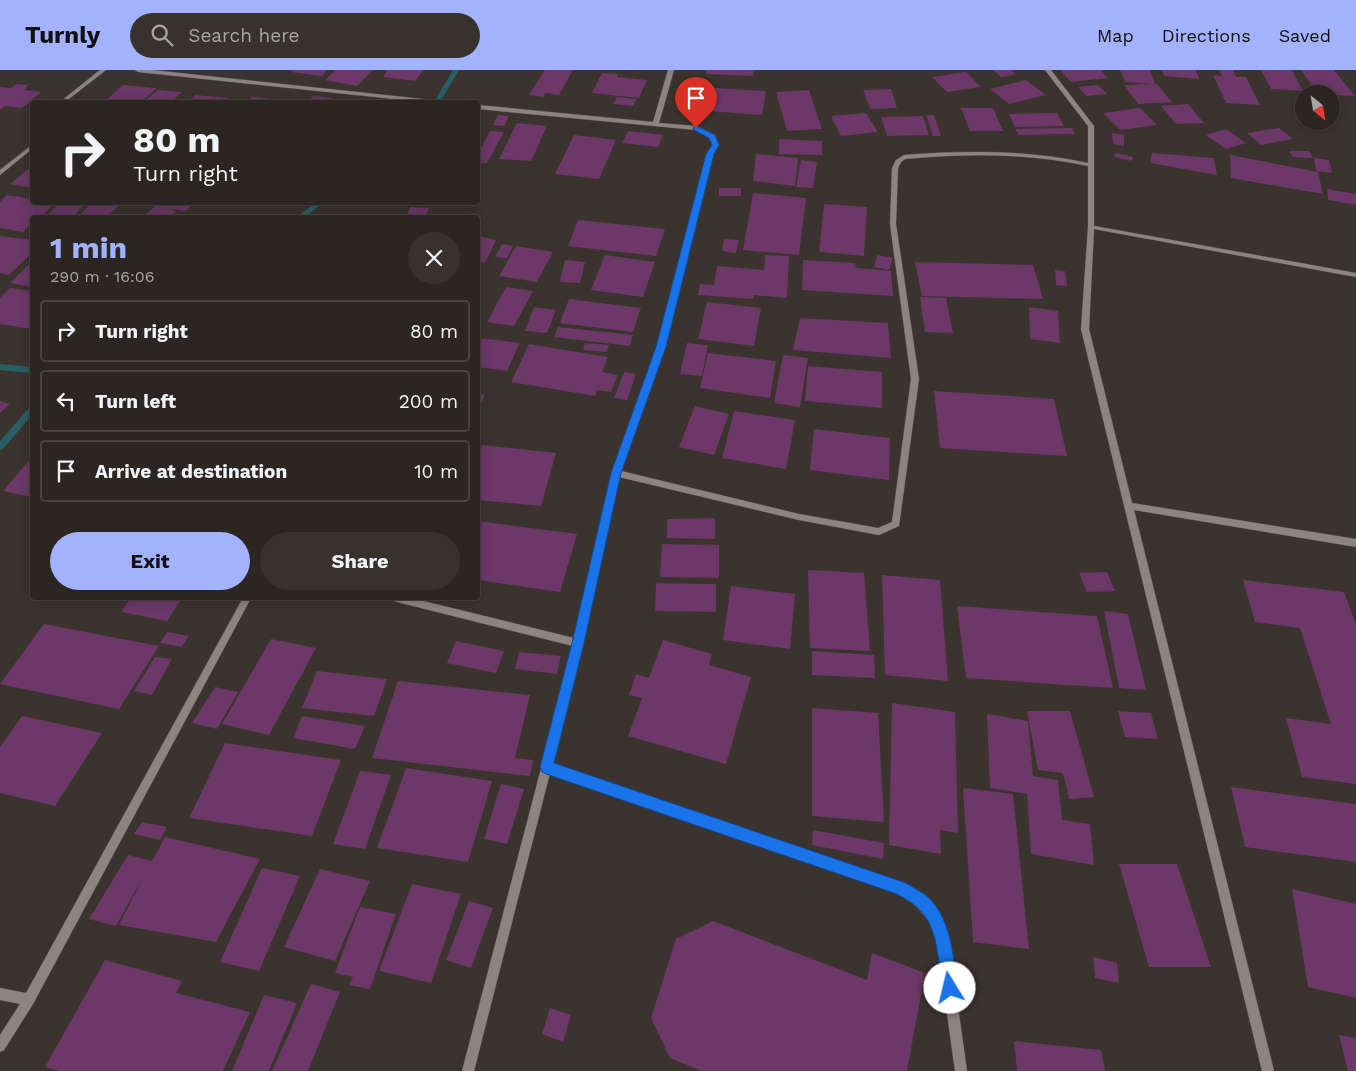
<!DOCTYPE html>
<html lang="en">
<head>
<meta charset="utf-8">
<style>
	body { margin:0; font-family:"Work Sans",sans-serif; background:#38322f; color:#f1f3f6; height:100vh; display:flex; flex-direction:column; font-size:19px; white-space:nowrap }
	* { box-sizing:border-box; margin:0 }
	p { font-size:16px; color:#a6a5a5 }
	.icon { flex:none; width:28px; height:28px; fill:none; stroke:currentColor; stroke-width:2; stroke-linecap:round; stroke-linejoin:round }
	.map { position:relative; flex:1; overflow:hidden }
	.details { position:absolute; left:30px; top:145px; width:450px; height:385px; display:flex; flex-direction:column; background:#2c2622; border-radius:5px; box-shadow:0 2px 12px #0003,0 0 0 1px #484340 }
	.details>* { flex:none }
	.top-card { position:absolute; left:30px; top:30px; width:450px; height:105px; border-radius:5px; box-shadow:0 2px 12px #0003,0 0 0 1px #484340; background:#2c2622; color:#f1f3f6; overflow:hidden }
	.needle { width:32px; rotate:150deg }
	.fabs { position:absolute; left:1295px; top:15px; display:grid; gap:10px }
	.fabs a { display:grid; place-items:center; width:45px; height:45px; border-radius:50%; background:#2c2622; box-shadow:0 2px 12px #0003,0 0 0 1px #484340; font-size:25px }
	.pin { position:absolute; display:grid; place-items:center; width:42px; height:42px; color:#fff; margin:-51px -21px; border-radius:50% 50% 50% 0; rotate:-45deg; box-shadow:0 0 5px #0007 }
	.pin .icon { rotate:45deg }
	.me { position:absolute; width:55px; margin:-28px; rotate:351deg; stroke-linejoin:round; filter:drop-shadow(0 0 4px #0008) }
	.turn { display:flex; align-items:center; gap:18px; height:105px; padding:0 20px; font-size:22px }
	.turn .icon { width:65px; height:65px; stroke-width:2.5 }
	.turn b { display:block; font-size:35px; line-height:42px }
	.round { display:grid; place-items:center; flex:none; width:52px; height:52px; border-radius:26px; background:#38322f }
	.overview { display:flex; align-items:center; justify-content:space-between; height:85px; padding:0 20px }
	h1 { font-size:30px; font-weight:700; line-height:38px; color:#a3b2fd }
	.primary-button { display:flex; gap:10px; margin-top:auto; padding:10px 20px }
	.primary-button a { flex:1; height:58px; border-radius:30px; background:#a3b2fd; color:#111; font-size:20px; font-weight:700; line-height:58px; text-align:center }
	.primary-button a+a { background:#38322f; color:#f1f3f6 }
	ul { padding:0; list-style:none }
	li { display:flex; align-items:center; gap:15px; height:62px; margin:0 10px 8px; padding:0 10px; border:2px solid #484340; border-radius:5px }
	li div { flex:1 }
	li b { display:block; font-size:19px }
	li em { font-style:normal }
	header { display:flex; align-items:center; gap:30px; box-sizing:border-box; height:70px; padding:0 25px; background:#a3b2fd; color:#111 }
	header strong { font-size:24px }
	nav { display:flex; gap:28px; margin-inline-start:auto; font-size:18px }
	.search { width:350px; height:45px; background:#38322f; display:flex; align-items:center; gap:12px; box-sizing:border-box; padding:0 18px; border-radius:28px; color:#a6a5a5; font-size:19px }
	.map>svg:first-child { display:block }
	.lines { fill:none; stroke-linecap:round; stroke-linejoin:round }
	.stream { fill:#285f64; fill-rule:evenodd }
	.building { fill:#6b3867 }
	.minor-casing { stroke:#58514d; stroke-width:1 }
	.minor { fill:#8e847f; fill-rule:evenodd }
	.route { fill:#1a73e8; stroke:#114b97 }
</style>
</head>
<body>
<header>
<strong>Turnly</strong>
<div class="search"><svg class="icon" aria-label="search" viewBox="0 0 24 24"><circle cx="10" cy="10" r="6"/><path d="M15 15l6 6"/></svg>Search here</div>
<nav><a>Map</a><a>Directions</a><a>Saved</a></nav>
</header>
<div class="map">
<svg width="1356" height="1001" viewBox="0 0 1356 1001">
	<rect width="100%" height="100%" fill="#3b332e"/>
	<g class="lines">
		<path class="stream" d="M453,0H459L440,32H434Z
			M316,132H324L304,148H296Z
			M0,294L32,297V303L0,300Z
			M32,337V345L3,379L0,380V371L29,338Z"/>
	</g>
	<path class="building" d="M293,0H327L322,6L291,2Z
		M336,0H373L357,16L325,10Z
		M388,0H424L415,11L383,7Z
		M545,0H573L559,25L546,23L543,27L529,25Z
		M707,0H754L753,6L706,4Z
		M993,0H1011L1016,4L1001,7Z
		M1060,0H1100L1108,8L1071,12Z
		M1120,0H1150L1155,14L1125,12Z
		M1162,0H1196L1199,9L1164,6Z
		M1219,0H1233L1236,7H1246L1260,35L1226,33L1213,5L1222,6Z
		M1261,0H1292L1303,21L1271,19Z
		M1301,0H1334L1355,26L1318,24Z
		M966,2L981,17L947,22L932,7Z
		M602,3L618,4L617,7L647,10L639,28L592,23Z
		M1026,10L1046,25L1009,34L990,19Z
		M16,14L29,15L24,20L41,22L22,38L5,36L0,40V17L11,18Z
		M1157,14L1172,32L1138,34L1124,15Z
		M123,15L157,18L141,32H104Z
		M1098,15L1107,24L1087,26L1078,17Z
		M700,17L766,21L762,45L694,40Z
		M891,19L897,38L870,39L863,20Z
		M158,20L182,22L171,32H143Z
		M809,20L822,59L787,61L776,22Z
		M195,25L230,28L226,32H188Z
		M313,26L332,28L328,32H308Z
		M252,27L293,31L292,32H246Z
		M617,27L637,29L633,36L613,34Z
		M333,29L351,30L350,32H330Z
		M1188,34L1204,53L1176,54L1161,36Z
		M961,38H993L1003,61H970Z
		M1140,38L1157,55L1120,60L1103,43Z
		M866,43L878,62L841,66L831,46Z
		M1057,43L1064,56L1015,57L1009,44Z
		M498,45L509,46L504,56L493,55Z
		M926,45H934L941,66H933Z
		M923,46L929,65L887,66L881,47Z
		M517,53L547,56L531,91L499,89Z
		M1072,58L1075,64L1019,65L1015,59Z
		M1279,58L1293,69L1261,75L1247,63Z
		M1226,59L1246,73L1226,79L1206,65Z
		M490,61L504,62L487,93H478V84Z
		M628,61L663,65L658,77L622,73Z
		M1112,63L1124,65V76L1113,74Z
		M574,65L616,70L599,109L555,104Z
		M779,69L822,71V85L779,84Z
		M1289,81H1309L1313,88L1293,87Z
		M1116,83L1133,87L1132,91L1114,87Z
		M1152,83L1214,88L1217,105L1150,93Z
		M756,84L798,88L795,116L753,111Z
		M1230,85L1318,102L1323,124L1231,108Z
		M1314,88L1329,90L1332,103L1316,101Z
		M801,90L817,92L813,118L796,117Z
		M32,96V118L10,114Z
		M719,118H741V126H719Z
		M1327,119L1356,124V135L1328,130Z
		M753,123L806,128L799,185L743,180Z
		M7,125L32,129V132H56L39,148H32V153L23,162L0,158V132Z
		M60,132H86L72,148H45Z
		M92,132H122L106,148H77Z
		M159,132H194L186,141L164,138L176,141L169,148H143Z
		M824,134L867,137L864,186L819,182Z
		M410,137L429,138L425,148H406Z
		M578,150L665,159L656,186L568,176Z
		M0,166L32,170V183L9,205L0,203Z
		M478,166L496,170L485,193L478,192Z
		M724,169L739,170L736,183L722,181Z
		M502,174L513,176L507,188L495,187Z
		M516,176L553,182L537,212L499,206Z
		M605,185L655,192L643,227L591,220Z
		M765,185L789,186L787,228L754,225L753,229L698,225L700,214L714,215L717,196L764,200Z
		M877,185L893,188L889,200L874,197Z
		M565,190L585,192L580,213L560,212Z
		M803,190L855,193L856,198L891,201L893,226L802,220Z
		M32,191V217L10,213Z
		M915,192L1033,195L1043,229L922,226Z
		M1055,200L1065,201L1067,216L1056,215Z
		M506,217L533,221L514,256L487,252Z
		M10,218L32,221V259L0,254V228Z
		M920,227L946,228L953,263L925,262Z
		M569,229L641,238L633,262L560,253Z
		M707,232L761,238L754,276L698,269Z
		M534,237L556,240L547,263L525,261Z
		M1029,237L1058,241L1060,273L1030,269Z
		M800,248L888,253L891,288L793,280Z
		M558,257L633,265L630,276L554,267Z
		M478,268L520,273L507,301L478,297Z
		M585,273L609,275L607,282L583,280Z
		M687,273L708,275L702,306L680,304Z
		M529,274L608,287L602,302L618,305L611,322L597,320L595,326L511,312Z
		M708,283L776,291L770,328L700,318Z
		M783,285L808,288L800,337L774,333Z
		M808,296L882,302V338L805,331Z
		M624,302L636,304L627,330L614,328Z
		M934,321L1054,329L1067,386L940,378Z
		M478,323L485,325L478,340Z
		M0,331L10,334L0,343Z
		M695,336L729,344L714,385L679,377Z
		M734,341L795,350L786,399L722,388Z
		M814,359L890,368L889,410L810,400Z
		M482,375L556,383L541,436L478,430V388Z
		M32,387V427L3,421Z
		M715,448V469L667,468V449Z
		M478,451L577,464L560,522L478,510Z
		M662,474L719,475V508L660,507Z
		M808,500L864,503L870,581L810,578Z
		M1107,502L1115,521L1087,522L1079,503Z
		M882,505L940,510L948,611L885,605Z
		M1243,510L1344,522L1356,554V714L1302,707L1286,648L1331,654L1300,558L1255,552Z
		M656,513L716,514V542L655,541Z
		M731,516L795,524L790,579L723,570Z
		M131,528H182L167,551L121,542Z
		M957,536L1097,546L1113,618L966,608Z
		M1104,541L1128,544L1146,620L1119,618Z
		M44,554L159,576L119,639L0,614Z
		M167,562L189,566L182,577L160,573Z
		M271,569L316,578L269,665L222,654Z
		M663,570L712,584L709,595L751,607L726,694L628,666L642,628L629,625L636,604L649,608Z
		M456,571L504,581L496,603L447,593Z
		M812,581L874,585L875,608L812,605Z
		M519,582L561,586L557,604L515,599Z
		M155,587L172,589L152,625L134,621Z
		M317,601L387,609L374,646L302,638Z
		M398,611L530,625L515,688L533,690L530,706L372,688Z
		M215,617L238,622L217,659L192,653Z
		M892,633L955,642L958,763L940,760L941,784L889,775Z
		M812,638L878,643L884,752L812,746Z
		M1027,641H1070L1094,727L1069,729L1063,703L1038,700Z
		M1118,641L1151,643L1158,669L1125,667Z
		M987,644L1028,651L1033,706L1058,710L1062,750L1090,754L1094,795L1031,784L1027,724L990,718Z
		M22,646L102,663L55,736L0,723V677Z
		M302,646L365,656L355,679L293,668Z
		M225,673L341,690L312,766L189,748Z
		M406,698L492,711L468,792L377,778Z
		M360,701L391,705L365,779L333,774Z
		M501,714L524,719L507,774L484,769Z
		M1231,717L1356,734V792L1245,777Z
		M963,718L1013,724L1029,879L973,872Z
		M142,752L167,757L160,770L134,764Z
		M813,760L884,773L883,789L812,775Z
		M165,767L260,789L216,872L119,855L143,807L116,856L89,849L128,785L152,791Z
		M1119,794H1177L1211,897H1149Z
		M262,798L300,806L259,901L220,892Z
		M320,799L370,811L335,891L284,877Z
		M412,814L461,824L431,913L379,901Z
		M1292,819L1356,834V928L1308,917Z
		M469,831L493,838L471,898L446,890Z
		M360,837L396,844L370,919L349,915L353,907L335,903Z
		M713,851L867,910L872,883L925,903L907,1001H701L670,988L651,948L676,869Z
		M1093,887L1117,893L1119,913L1095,908Z
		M105,890L182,911L176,923L250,942L223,1001H60L45,997Z
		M311,914L340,922L308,1001H272Z
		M264,925L297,933L269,1001H232Z
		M550,938L571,945L563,972L542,964Z
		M1339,965L1356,968V1001H1348Z
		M1014,971L1101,980L1105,1001H1017Z"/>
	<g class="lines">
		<defs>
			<path id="minor" d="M100,0H106L65,32H60Z
				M135,0H152L432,30L435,32H422L138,2Z
				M668,0H674L659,53L697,56L715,65L719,75L713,84L665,277L621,401L799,444L878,458L892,452L911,309L890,154L892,98L896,90L904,85C966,80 1027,80 1088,93V56L1045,0H1051L1094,56V156L1356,203V207L1094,159L1089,259L1132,433L1356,469V477L1134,440L1274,1001H1262L1081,259L1088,157V96C1027,83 967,83 905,89L901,92L898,98L896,154L919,309L899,456L879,465L799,450L619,407L583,573L552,694L901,812L919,824L930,834L938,845L948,865L967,1001H955L936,865C928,846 915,834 898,822L550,703L474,1001H462L573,576L397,532L394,531L393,528H411L574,568L612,403L657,277L707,84L713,75L710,67L696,60L478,39V35L653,52Z
				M32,75V79L0,105V100Z
				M243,528H251L33,934L4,980L0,982V965L20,934L0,930V918L26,923Z"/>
		</defs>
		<use href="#minor" class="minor-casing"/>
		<use href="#minor" class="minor"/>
	</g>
	<path class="route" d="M696,56L715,65L719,75L714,84L666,277L621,403L584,573L554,693L906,813C913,818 923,822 929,828C952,851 953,888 958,918L955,924L950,926L945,924L942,918C938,892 939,856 917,837C911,832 904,828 897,824L546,704L542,702L540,697L572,573L611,403L656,277L706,84L712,75L709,68L694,60L693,58Z"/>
</svg>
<div class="fabs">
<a><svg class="needle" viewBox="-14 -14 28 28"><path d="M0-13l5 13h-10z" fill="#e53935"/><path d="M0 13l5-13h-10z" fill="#a6a5a5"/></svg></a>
</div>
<div class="pin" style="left:696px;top:58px;background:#d93025"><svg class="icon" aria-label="arrive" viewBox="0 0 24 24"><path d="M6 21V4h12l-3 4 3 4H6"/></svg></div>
<svg class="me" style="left:950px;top:918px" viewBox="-20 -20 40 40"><circle r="19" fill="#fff"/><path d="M0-13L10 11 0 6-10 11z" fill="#1a73e8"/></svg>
<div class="top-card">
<div class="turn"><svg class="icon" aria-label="right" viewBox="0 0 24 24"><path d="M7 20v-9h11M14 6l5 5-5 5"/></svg><div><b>80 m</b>Turn right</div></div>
</div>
<section class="details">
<div class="overview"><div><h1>1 min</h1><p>290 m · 16:06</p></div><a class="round"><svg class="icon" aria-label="close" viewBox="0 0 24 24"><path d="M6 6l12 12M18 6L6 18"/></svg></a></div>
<ul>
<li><svg class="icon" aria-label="right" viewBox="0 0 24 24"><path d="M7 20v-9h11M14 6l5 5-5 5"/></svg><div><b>Turn right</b></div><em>80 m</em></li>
<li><svg class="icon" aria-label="left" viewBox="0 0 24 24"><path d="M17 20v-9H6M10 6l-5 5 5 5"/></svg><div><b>Turn left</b></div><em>200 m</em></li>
<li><svg class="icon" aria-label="arrive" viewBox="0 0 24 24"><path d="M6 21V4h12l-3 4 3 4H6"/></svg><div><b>Arrive at destination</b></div><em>10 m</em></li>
</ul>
<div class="primary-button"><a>Exit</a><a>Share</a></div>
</section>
</div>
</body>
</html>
